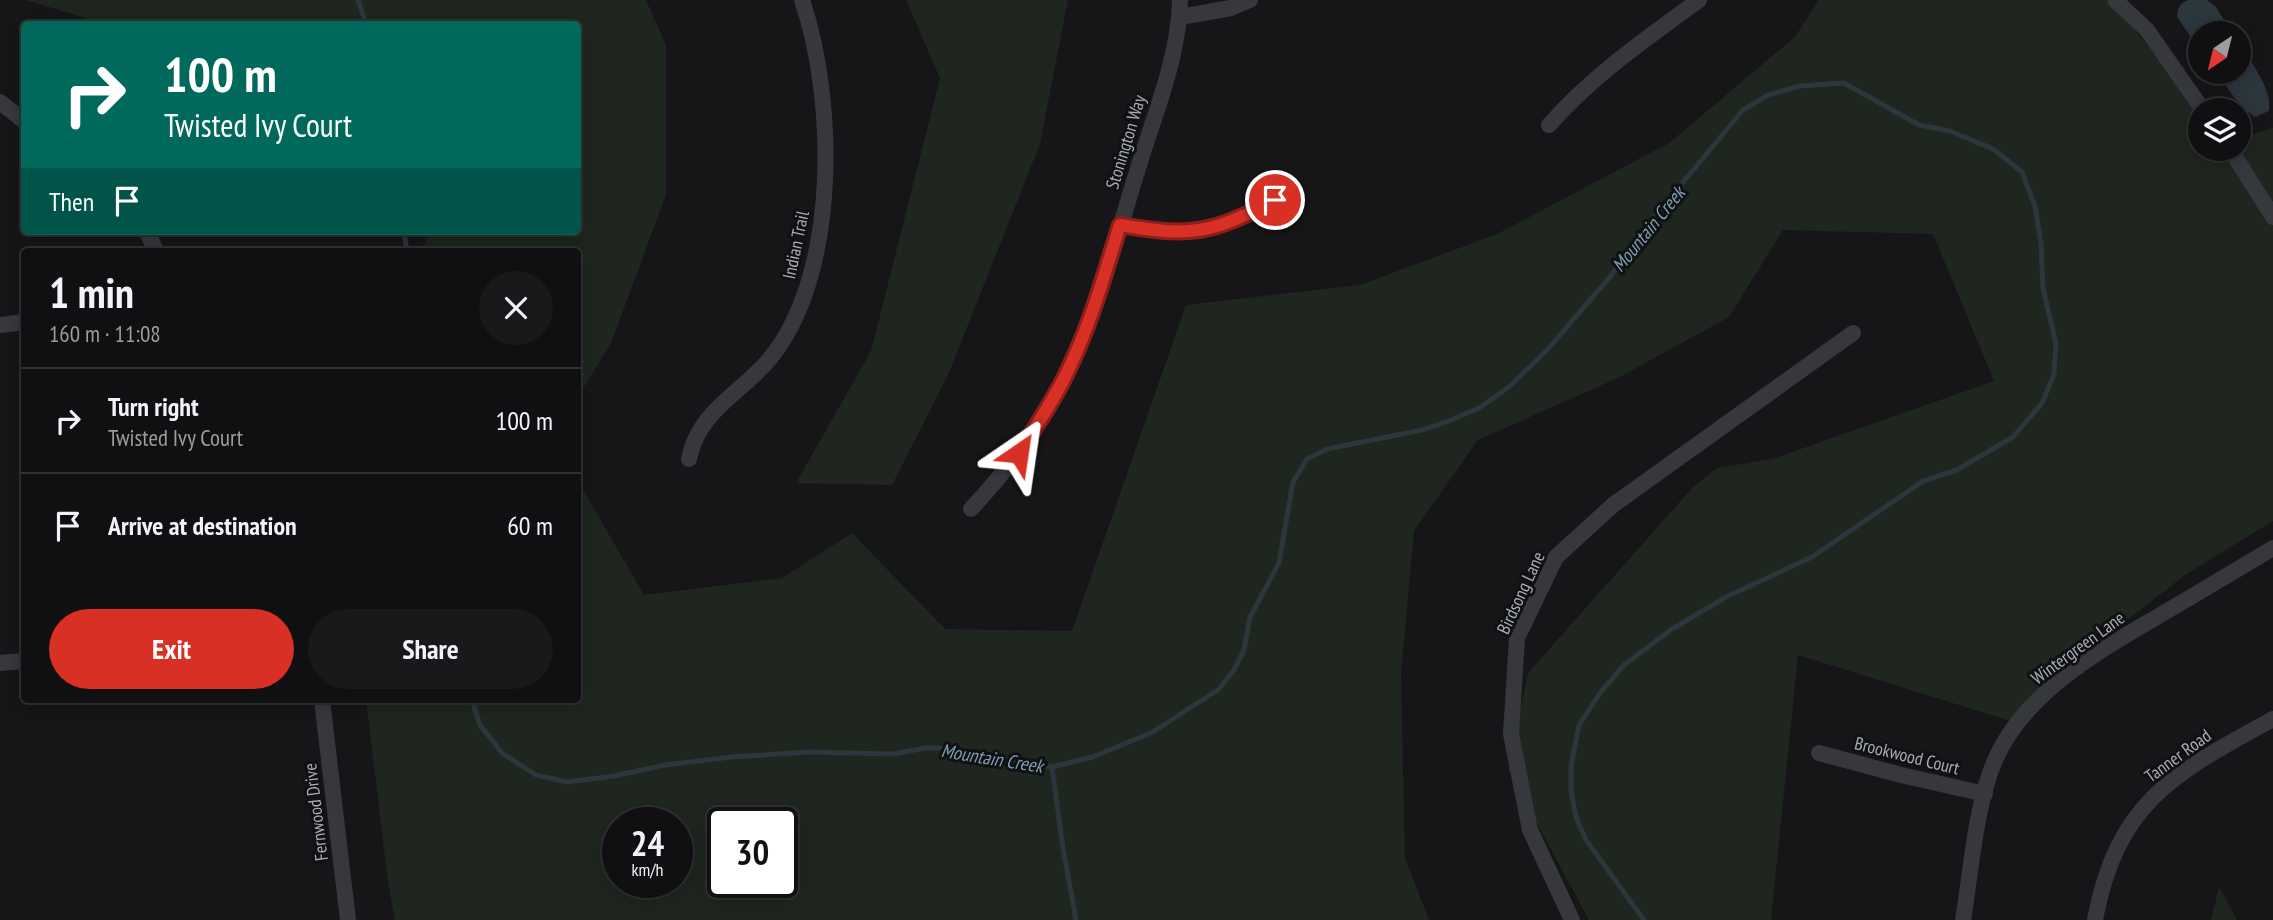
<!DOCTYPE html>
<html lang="en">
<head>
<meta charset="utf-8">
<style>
	body { margin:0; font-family:"PT Sans Narrow",sans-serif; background:#19191b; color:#f1f3f6; height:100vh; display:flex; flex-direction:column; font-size:26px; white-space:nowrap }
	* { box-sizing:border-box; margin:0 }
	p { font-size:23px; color:#9c9d9f }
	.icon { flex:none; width:38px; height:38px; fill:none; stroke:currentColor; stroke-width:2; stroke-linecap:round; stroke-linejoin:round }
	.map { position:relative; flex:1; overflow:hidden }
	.details { position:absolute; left:21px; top:248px; width:560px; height:455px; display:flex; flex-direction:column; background:#101012; border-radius:7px; box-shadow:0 4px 18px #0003,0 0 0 2px #303032 }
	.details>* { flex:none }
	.guide { position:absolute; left:21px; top:21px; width:560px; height:214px; border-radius:7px; box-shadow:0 4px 18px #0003,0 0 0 2px #303032; background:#00695c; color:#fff; overflow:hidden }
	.needle { width:46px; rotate:215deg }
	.buttons { position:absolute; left:2188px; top:21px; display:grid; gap:14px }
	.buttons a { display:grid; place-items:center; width:63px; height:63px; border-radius:50%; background:#101012; box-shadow:0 4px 18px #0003,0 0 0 2px #303032; font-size:35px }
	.speed { position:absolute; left:602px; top:807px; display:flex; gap:14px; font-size:35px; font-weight:700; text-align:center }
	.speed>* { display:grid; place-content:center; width:91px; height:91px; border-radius:50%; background:#101012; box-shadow:0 4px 18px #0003,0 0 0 2px #303032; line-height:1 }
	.speed small { font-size:18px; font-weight:400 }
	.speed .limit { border:4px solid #111; border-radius:10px; background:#fff; color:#111 }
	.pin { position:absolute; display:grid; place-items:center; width:60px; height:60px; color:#fff; margin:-30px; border:4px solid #fff; border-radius:50%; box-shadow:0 2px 7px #0007 }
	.me { position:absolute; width:77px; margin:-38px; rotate:32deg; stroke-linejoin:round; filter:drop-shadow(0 0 5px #0008) }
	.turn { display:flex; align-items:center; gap:24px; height:147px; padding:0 28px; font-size:32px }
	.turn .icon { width:91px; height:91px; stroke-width:2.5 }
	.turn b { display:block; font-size:49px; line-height:60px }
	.then { display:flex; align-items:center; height:66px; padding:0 28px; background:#0003; gap:14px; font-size:26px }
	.round { display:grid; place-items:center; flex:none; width:74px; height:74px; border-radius:37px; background:#19191b }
	.summary { display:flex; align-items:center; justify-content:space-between; height:119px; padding:0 28px }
	h1 { font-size:42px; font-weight:600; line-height:52px }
	.cta { display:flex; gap:14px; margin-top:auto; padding:14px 28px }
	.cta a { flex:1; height:80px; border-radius:42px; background:#d93025; color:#fff; font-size:28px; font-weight:600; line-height:80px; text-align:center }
	.cta a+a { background:#19191b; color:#f1f3f6 }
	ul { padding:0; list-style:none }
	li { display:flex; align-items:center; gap:21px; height:105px; padding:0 28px; border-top:2px solid #303032 }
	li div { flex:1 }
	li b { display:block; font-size:26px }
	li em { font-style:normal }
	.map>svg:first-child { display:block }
	.green { fill:#1e261f; fill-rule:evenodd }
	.water { fill:#2c363d }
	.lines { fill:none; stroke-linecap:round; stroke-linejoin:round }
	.stream { stroke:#2c363d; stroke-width:5 }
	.street { stroke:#37383d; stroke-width:16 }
	.route-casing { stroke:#8d1f18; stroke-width:18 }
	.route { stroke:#d93025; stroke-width:12 }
	.labels { text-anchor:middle; stroke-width:6; stroke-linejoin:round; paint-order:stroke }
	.street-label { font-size:18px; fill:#a8aeb9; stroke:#111113 }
	.water-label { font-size:19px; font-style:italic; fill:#7d9eb5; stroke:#111113 }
</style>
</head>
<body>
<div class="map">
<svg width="2273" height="920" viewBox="0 0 2273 920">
	<rect width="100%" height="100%" fill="#161618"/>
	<path class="green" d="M26,0H646L666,45V195L611,343L578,397V252H422L428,236L424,231H578V24H105Z
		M906,0H1068L1040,144L948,375L892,485L796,483L871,351L940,78Z
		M1819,0H2111L2200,111V149H2238V138L2273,128V521L2185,575L2044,685L2017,723L1798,655L1771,920H1589L1508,770L1528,673L1693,487L1717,468L1772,459L1994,381L1933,234L1783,230L1729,317L1620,377L1478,440L1414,531L1401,674L1405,858L1429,920H395L388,882L366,700H578V481L644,595L782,578L852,533L945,629L1072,631L1186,305L1360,285L1497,234L1669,143L1795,37ZM618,822H677V882H618ZM723,822H782V882H723Z
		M2219,887L2237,920H2211Z"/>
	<path class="water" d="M2189,0H2207L2216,7L2232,33H2200V50L2177,17C2178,8 2179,3 2189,0Z
		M2238,42C2250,61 2273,89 2269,111L2255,117L2241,107L2216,72H2238Z"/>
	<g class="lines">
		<path class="stream" d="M358,0L366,24
			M404,231L407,252
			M472,700L480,725L503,754L536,775L567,782L614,776L665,765L731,757L809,752L892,754L926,748H952L993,758L1052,767L1093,757L1153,732L1219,689L1234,670L1244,650L1250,617L1279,563L1293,482L1307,459L1327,449L1422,430L1449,421L1481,407L1510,386L1547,350L1609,278L1660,210L1743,110L1768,95L1800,86L1844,83L1919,125L1950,131L1993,149L2022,172L2035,206L2041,244L2043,288L2056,344L2054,374L2042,403L2013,437L1957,470L1923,481L1812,557L1726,597L1672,629L1624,665L1600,693L1579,725L1571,766V790L1576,817L1586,840L1644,920
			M1052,767L1063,848L1076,920"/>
		<path class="street" d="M2115,0L2147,30L2203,110
			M1180,17L1231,8L1250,0
			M0,102L24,121
			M1549,125C1593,75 1646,39 1699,0
			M2230,149L2273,217
			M1120,225C1191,237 1211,234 1275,200
			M146,231L157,252
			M0,325L24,322
			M689,459C698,412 738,395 767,362C840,278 836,100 802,0
			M971,509C1011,466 1046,419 1071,366C1101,301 1119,228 1141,159C1157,108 1179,54 1180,0
			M0,663L24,661
			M322,700L348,920
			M1819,753L1901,775L1985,794
			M1572,920L1530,830L1511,734L1517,638L1556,557L1613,505L1853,333
			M1963,920C1971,872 1976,801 1996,758C2027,689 2105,648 2167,611C2203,590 2238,569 2273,548
			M2095,920C2117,801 2175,773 2273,719"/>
	</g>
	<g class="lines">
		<defs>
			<path id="route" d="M1019,453C1037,424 1057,396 1071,364C1092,320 1105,272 1120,225C1191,237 1211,234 1275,200"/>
		</defs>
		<use href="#route" class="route-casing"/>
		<use href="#route" class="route"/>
	</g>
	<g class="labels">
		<g class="street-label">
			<text transform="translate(1126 142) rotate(-73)" y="6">Stonington Way</text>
			<text transform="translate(796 245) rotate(-78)" y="6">Indian Trail</text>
			<text transform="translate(1521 593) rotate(-65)" y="6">Birdsong Lane</text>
			<text transform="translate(2078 648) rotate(-36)" y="6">Wintergreen Lane</text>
			<text transform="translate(1907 756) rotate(14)" y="6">Brookwood Court</text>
			<text transform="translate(2178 756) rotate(-36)" y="6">Tanner Road</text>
			<text transform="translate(316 812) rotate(-97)" y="6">Fernwood Drive</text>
		</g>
		<g class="water-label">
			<text transform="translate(1648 229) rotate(-51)" y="7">Mountain Creek</text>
			<text transform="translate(992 758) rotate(9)" y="7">Mountain Creek</text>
		</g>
	</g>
</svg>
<div class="buttons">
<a><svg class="needle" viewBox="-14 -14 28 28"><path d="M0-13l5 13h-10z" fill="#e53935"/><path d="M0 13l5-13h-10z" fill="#9c9d9f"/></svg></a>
<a><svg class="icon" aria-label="layers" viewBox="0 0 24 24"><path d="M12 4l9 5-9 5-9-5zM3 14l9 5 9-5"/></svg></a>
</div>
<div class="speed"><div>24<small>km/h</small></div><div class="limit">30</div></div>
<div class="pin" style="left:1275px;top:200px;background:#d93025"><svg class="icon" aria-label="arrive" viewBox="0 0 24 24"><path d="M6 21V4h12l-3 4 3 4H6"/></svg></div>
<svg class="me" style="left:1019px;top:453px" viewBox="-20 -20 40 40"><path d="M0-17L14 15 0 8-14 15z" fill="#d93025" stroke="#fff" stroke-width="4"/></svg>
<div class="guide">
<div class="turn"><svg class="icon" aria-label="right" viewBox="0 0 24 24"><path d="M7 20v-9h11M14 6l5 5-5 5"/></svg><div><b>100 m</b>Twisted Ivy Court</div></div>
<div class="then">Then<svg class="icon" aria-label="arrive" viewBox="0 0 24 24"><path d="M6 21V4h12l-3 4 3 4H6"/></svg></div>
</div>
<section class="details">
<div class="summary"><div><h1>1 min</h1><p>160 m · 11:08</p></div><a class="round"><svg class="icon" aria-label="close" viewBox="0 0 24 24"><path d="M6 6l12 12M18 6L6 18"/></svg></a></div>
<ul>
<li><svg class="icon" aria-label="right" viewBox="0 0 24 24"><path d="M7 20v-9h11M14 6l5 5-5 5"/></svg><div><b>Turn right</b><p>Twisted Ivy Court</p></div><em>100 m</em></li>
<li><svg class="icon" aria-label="arrive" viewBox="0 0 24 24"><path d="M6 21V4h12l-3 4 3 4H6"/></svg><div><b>Arrive at destination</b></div><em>60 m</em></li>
</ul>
<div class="cta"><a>Exit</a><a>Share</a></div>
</section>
</div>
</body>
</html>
